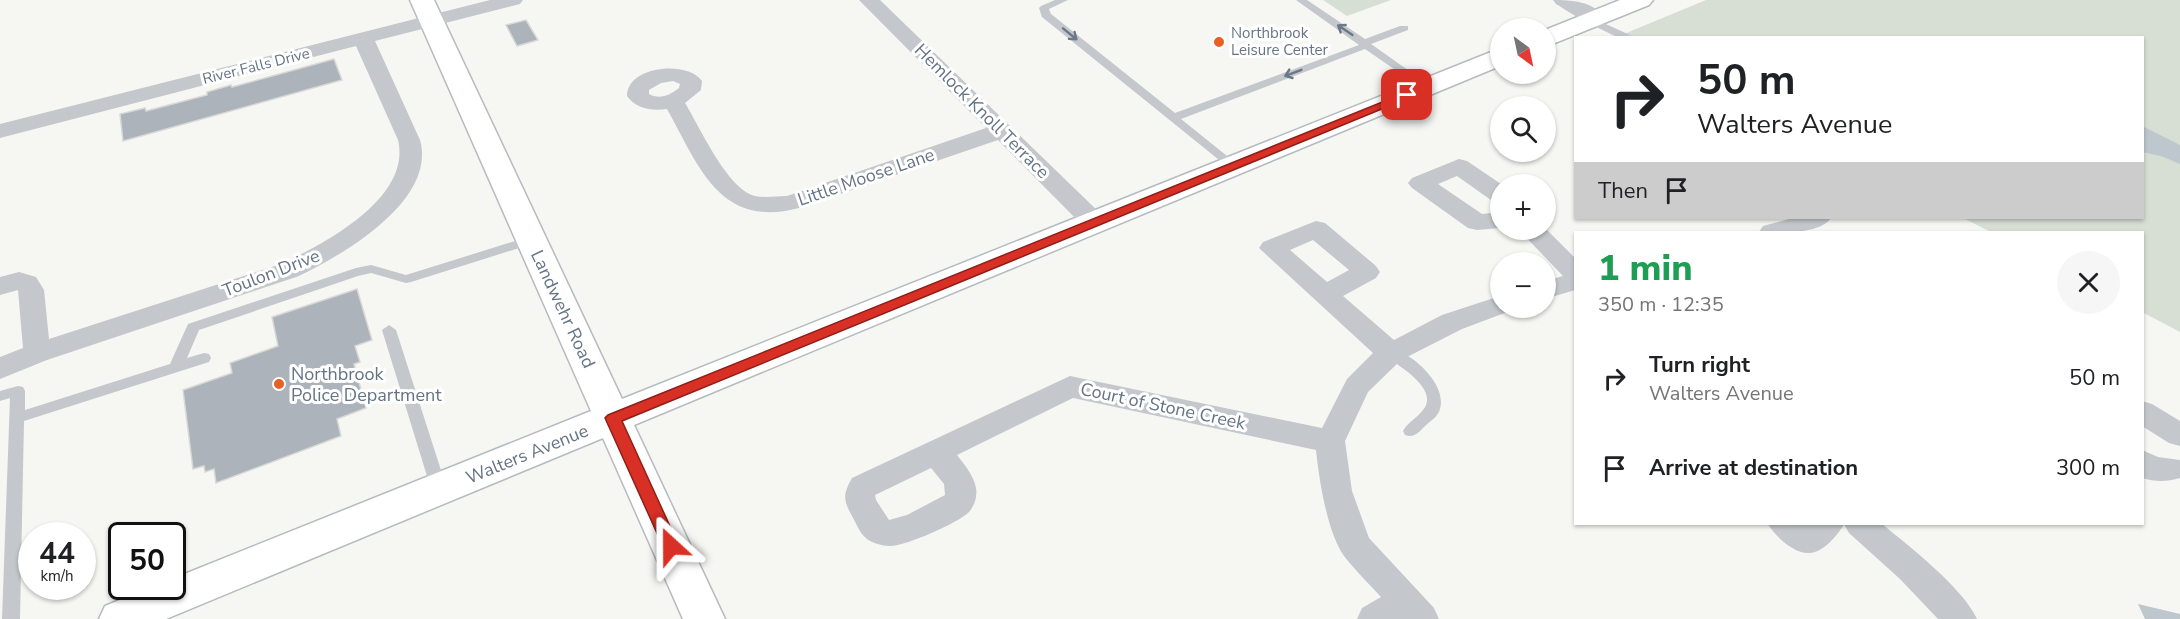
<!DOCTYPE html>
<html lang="en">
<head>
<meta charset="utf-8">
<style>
	body { margin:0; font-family:"Nunito Sans",sans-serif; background:#f6f6f6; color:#202124; height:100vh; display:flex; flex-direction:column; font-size:22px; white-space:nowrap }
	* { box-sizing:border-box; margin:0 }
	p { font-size:20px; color:#757577 }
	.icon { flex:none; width:33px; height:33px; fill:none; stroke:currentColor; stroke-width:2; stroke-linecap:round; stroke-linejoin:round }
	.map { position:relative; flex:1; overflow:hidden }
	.panel { position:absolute; left:1574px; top:231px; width:570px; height:294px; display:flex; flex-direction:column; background:#fff; border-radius:0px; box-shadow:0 2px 4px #0004 }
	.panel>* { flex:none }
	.top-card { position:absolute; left:1574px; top:36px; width:570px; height:183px; border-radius:0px; box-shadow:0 2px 4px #0004; background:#fff; color:#202124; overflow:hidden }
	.needle { width:39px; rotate:147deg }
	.buttons { position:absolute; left:1490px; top:18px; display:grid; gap:12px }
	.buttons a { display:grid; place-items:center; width:66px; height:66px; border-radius:50%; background:#fff; box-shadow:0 2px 4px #0004; font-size:30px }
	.speed { position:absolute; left:18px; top:522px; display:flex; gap:12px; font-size:30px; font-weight:700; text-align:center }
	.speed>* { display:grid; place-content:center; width:78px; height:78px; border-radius:50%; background:#fff; box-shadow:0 2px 4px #0004; line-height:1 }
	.speed small { font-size:15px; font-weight:400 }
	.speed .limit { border:3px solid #111; border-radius:9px; background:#fff; color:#111 }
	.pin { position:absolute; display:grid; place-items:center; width:51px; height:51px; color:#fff; margin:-26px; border-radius:12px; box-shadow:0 3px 9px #0006 }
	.me { position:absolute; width:66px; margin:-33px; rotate:336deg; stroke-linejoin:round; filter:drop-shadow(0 0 4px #0008) }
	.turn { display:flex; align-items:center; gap:21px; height:126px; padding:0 24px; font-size:27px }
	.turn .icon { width:78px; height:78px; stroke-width:2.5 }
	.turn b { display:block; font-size:42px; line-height:51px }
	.then { display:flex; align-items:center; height:57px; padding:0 24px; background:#0003; gap:12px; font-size:22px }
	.round { display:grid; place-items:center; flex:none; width:63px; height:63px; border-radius:32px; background:#f6f6f6 }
	.overview { display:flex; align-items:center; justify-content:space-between; height:102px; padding:0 24px }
	h1 { font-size:36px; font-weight:800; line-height:45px; color:#1e9e55 }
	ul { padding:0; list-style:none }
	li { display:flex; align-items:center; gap:18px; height:90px; padding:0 24px }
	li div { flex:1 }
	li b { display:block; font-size:22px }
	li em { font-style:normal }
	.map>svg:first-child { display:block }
	.green { fill:#d7ded4 }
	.water { fill:#bdc7cd }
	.building { fill:#acb3ba; stroke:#d8d8d6; stroke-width:1.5 }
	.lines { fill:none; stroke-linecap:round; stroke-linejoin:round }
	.secondary-casing { stroke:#b6bbc0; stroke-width:3 }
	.service { fill:#c4c7cb; fill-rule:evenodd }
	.minor { fill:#c4c7cb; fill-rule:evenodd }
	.secondary { fill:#fff; fill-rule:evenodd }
	.oneway { stroke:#6a7888 }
	.route { fill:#d93025; stroke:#8d1f18; stroke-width:1.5 }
	.poi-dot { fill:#e66123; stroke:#fff; stroke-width:2 }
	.labels { text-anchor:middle; stroke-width:6; stroke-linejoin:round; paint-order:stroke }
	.far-poi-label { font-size:15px; fill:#657485; stroke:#fff; text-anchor:start }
	.far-street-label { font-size:15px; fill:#657485; stroke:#fff }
	.street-label { font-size:18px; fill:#657485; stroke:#fff }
	.poi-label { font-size:18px; fill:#657485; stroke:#fff; text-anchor:start }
</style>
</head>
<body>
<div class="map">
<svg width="2180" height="619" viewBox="0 0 2180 619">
	<rect width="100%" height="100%" fill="#f6f7f3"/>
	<path class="green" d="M1323,0H1391L1347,16Z
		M1706,0H2180V332L2142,312V232H1991L1963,218H2142V38L1619,36Z"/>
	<path class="water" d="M2142,126L2180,145V164L2161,156L2142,152Z
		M2138,604L2180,614V619H2145Z"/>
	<path class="building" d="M526,20L538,40L517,46L506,25Z
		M334,59L342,80L123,141L120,114L145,108L146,111L207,95V92L231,85L232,87Z
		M357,289L372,340L355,346L360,362L354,364L366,408L337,419L341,436L216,483L214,469L205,472L204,466L193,469L183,390L232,373L230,363L278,346L272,317Z"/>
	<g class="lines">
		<defs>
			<path id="secondary" d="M410,0H434L622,399L1491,52L1500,49V66L634,425L725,619H683L603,438L166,619H99L105,606L154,586H172V579L591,411Z
				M1620,0H1653L1649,5L1545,47V30Z"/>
		</defs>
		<use href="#secondary" class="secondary-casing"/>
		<path class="service" d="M1055,0H1068L1049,9L1051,14L1175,113L1359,45L1296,0H1307L1365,39L1400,26H1408V30L1371,44L1432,87L1427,90L1423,89L1365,49L1181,119L1237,164L1239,166L1237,168H1229L1042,17L1039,8L1041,6Z
			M1590,17L1630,35L1631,37L1619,38L1586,22V18Z
			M531,236L537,240L535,243L411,282L406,283L371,273L358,276L199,330L187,358L204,353L209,354L211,358L209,362L24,421L20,619H2L10,398L0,401V391L18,386L23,387L25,391V410L170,364L188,324L356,268L371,265L406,275Z
			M389,325L396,330L447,489L445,493L439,495L433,493L431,489L382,330Z
			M1391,348C1413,354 1447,384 1440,409C1438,417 1430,421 1424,427C1418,433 1414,438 1405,435L1403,431C1408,422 1417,418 1423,410C1440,390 1400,366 1386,357L1384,353Z"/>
		<path class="minor" d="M490,0H523L520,4L375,41L420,140C437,200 344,254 299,276L47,360L0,379V357L23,348L18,290L0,295V277L19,272L36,277L44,290L49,339L281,264C324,244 412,198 398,140L356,46L0,138V124Z
			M859,0H880L1103,216L1106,222L1103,228L1094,230L1085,228L998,140L799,208C719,229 699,166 667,109C652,111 636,109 627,96C627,66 687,60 702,81L701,90L685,103C700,127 727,189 755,196C765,198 777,196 787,196L986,128ZM673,81L680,84L679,88C670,95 660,100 649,94V90L661,83Z
			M1553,0C1571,0 1593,1 1605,18L1602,22C1586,26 1570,12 1556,4Z
			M1459,159L1467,161L1501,184L1500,202L1491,200L1457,176L1438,184L1482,214L1500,212V228L1477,230L1468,228L1412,188L1408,183L1412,178Z
			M1793,218H1831C1821,234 1777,234 1759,232L1763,226Z
			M1316,221L1325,223L1376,266L1380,272L1376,278L1343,296L1394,340L1442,315L1500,296V308H1512L1510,311L1462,329L1401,360L1368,392L1345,441L1352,491L1369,538L1434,608L1439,619H1357L1362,608L1381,597C1369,584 1355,570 1344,556C1327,532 1319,479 1316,450L1073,398L957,455C965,465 979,482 976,496C976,501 972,509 969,512C958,523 904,547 889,546C883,546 872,543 867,539C860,534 856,523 852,516C843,500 843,494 852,478L1070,376L1322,428L1347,379L1373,353L1259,248L1263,242ZM1313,240L1349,270L1327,282L1290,250ZM931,468L944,484L945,495L907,515L889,520L876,500L875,495Z
			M1545,228L1575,258V290L1545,299V281L1563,276L1519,230Z
			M2142,401L2152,404L2180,421V446L2169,443L2142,426Z
			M2142,450L2158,457L2180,460V478C2167,482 2155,482 2142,478Z
			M1768,524H1882C1909,546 1963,588 1977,619H1938L1900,579L1849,533L1844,524C1838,535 1823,553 1809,553C1794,554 1774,535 1768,524Z"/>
		<use href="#secondary" class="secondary"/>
	</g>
	<defs><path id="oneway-shaft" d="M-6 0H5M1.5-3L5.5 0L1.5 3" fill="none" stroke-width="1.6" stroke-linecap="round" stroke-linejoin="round" transform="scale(1.5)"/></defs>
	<g class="oneway">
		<use href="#oneway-shaft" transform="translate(1345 30) rotate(-146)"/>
		<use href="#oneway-shaft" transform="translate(1070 34) rotate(39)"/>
		<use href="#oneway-shaft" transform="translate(1293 73) rotate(159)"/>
	</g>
	<path class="route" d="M1407,92L1411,93V97L622,421L679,546L677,551L671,553L665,551L605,418L608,415Z"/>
	<g class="poi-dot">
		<circle cx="1219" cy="42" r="6"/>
		<circle cx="279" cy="384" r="6"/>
	</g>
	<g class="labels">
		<g class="far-poi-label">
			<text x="1231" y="38">Northbrook<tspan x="1231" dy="17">Leisure Center</tspan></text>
		</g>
		<g class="far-street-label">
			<text transform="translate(256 66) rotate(-14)" y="5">River Falls Drive</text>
		</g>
		<g class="street-label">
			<text transform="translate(982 111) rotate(45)" y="6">Hemlock Knoll Terrace</text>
			<text transform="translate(866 177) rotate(-19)" y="6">Little Moose Lane</text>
			<text transform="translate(271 273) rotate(-21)" y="6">Toulon Drive</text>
			<text transform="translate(563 309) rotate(65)" y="6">Landwehr Road</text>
			<text transform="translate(1163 406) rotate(12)" y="6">Court of Stone Creek</text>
			<text transform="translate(527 454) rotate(-22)" y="6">Walters Avenue</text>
		</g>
		<g class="poi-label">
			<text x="291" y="380">Northbrook<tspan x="291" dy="21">Police Department</tspan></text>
		</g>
	</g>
</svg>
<div class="buttons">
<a><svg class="needle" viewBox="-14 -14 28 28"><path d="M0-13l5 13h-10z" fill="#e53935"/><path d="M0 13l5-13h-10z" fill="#757577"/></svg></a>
<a><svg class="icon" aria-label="search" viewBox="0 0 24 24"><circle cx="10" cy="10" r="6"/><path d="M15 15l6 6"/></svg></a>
<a>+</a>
<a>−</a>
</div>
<div class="speed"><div>44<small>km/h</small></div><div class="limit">50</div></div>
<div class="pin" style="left:1407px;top:95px;background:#d93025"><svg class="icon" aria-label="arrive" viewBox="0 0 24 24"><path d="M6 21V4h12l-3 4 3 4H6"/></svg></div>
<svg class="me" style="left:671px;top:546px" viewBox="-20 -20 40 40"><path d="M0-17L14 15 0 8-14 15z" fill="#d93025" stroke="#fff" stroke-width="4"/></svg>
<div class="top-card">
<div class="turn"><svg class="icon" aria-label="right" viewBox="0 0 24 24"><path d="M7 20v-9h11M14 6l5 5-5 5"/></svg><div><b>50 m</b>Walters Avenue</div></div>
<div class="then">Then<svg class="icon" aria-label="arrive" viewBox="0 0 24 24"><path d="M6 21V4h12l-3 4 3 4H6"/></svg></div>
</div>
<section class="panel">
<div class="overview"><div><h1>1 min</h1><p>350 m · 12:35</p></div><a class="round"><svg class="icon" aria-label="close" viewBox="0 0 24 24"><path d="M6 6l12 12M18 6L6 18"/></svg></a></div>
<ul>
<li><svg class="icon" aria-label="right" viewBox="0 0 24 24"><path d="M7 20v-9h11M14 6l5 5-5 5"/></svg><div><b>Turn right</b><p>Walters Avenue</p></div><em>50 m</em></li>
<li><svg class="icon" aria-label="arrive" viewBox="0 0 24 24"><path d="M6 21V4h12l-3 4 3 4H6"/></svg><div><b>Arrive at destination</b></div><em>300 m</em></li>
</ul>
</section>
</div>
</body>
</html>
